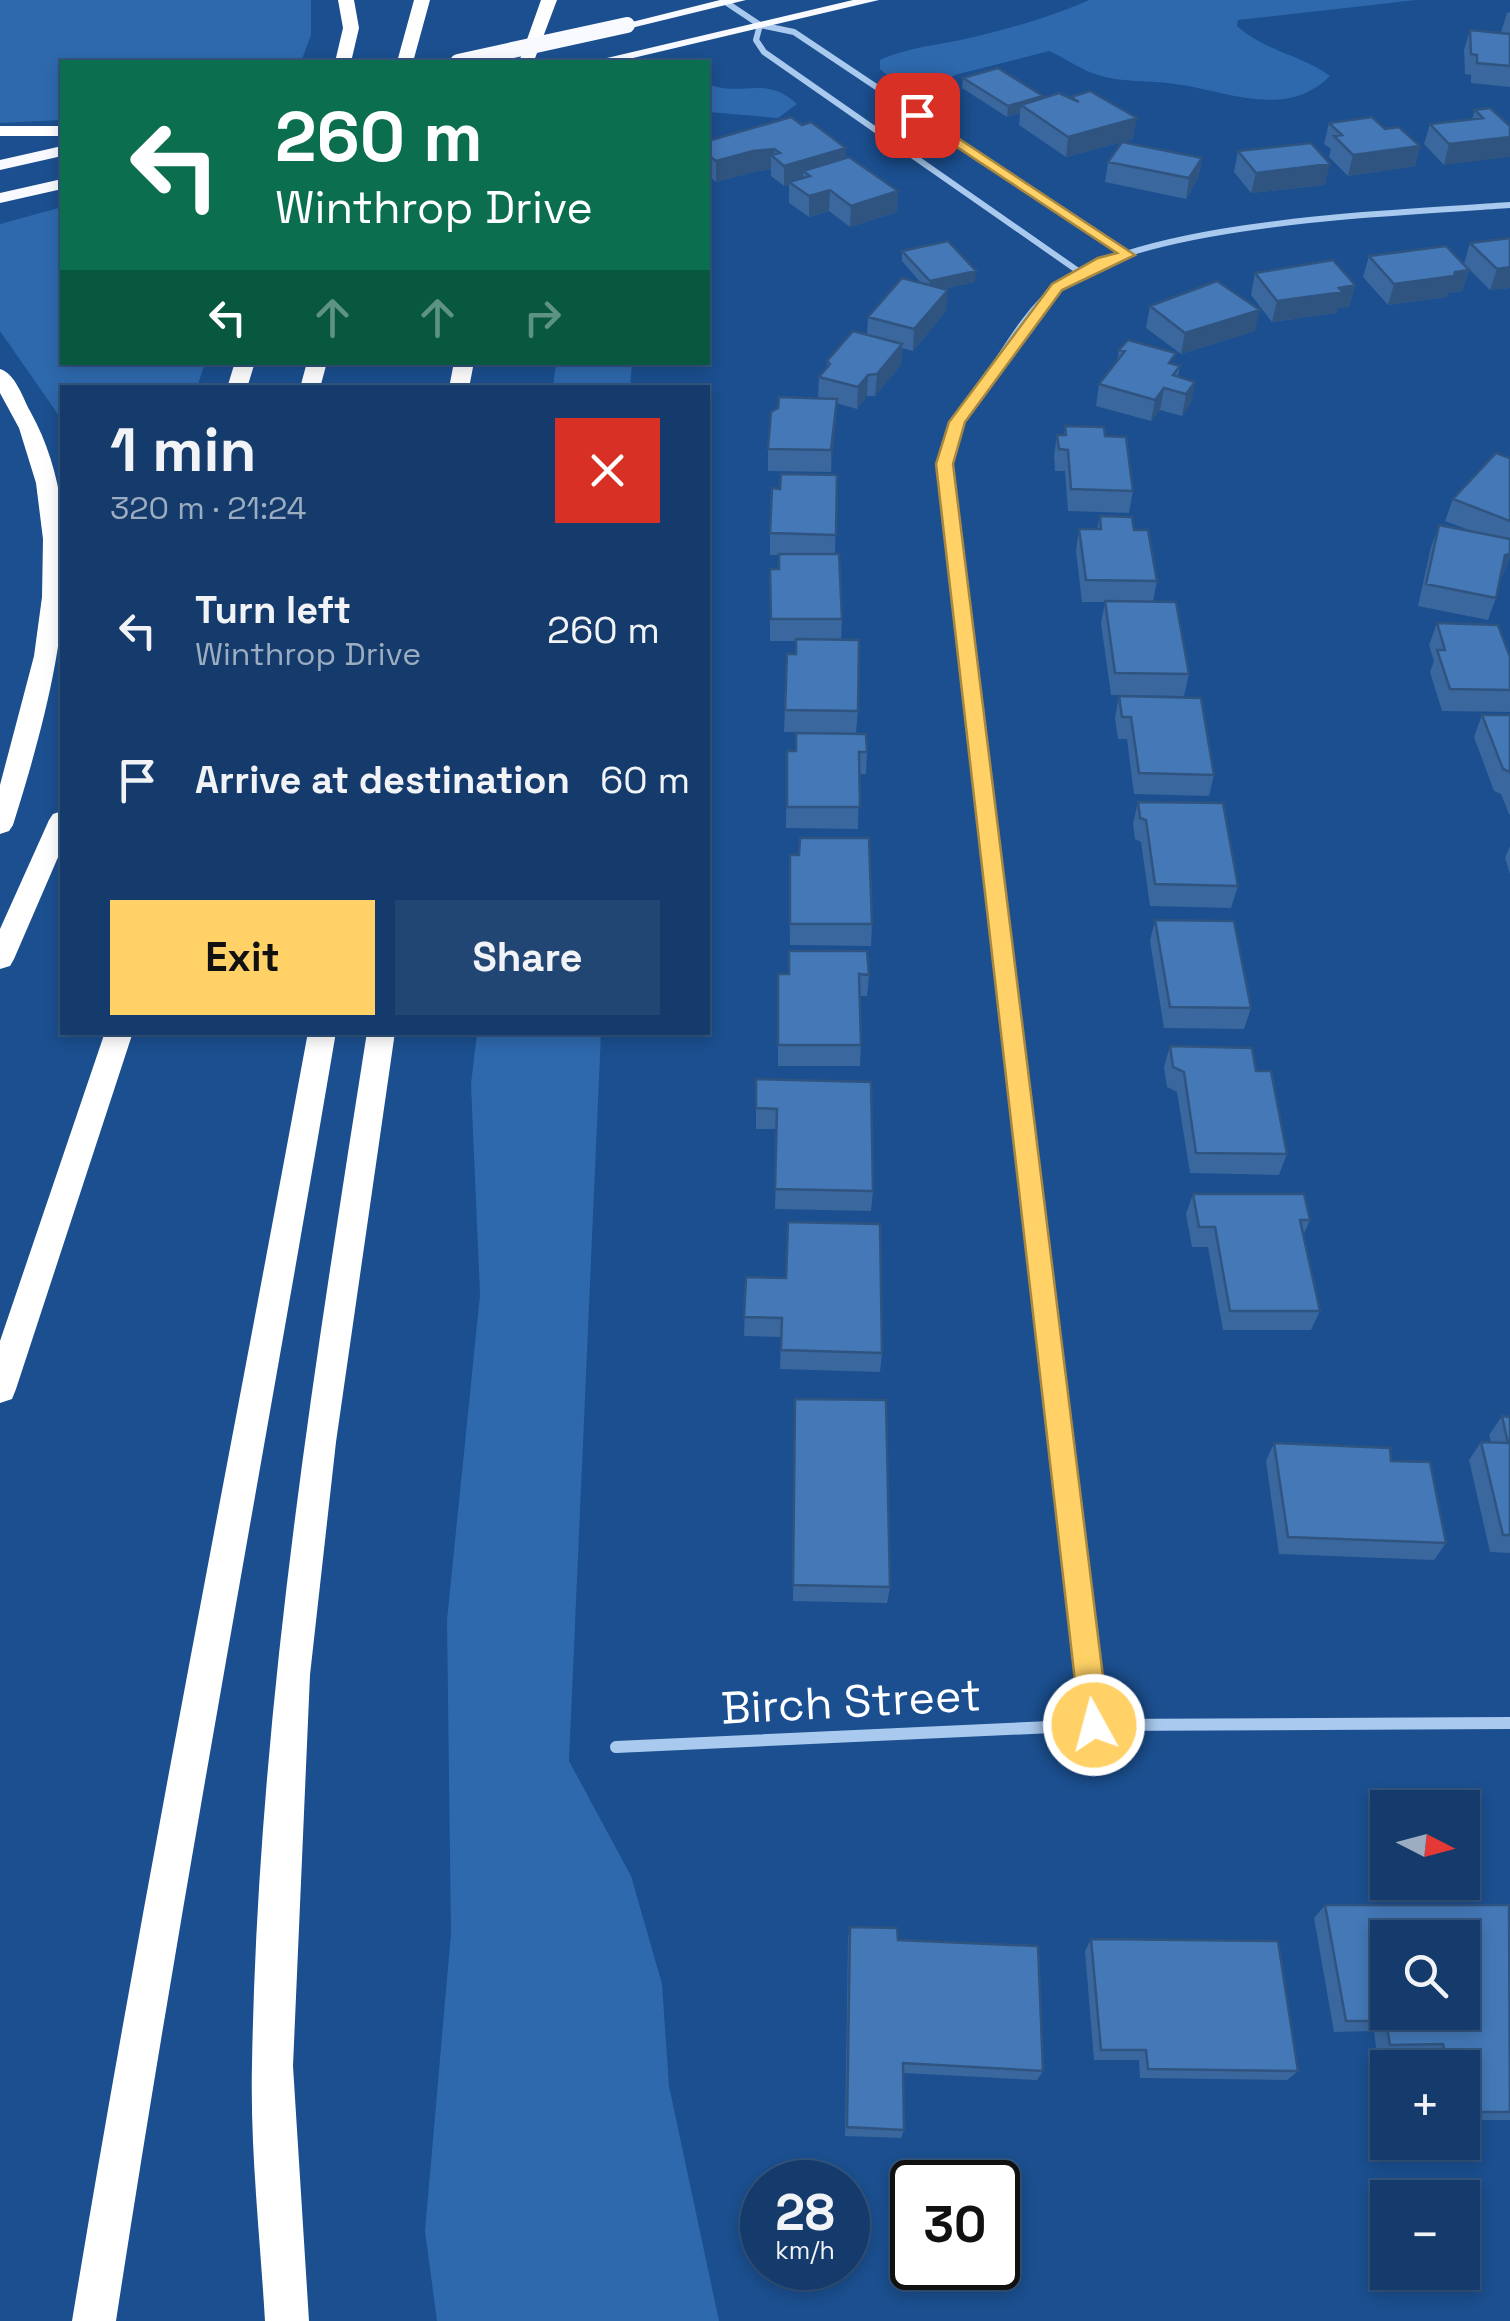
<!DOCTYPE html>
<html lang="en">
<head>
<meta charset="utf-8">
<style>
	body { margin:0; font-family:"Space Grotesk",sans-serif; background:#214673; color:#f1f3f6; height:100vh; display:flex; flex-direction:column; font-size:38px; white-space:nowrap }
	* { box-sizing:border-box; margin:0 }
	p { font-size:32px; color:#9dadc1 }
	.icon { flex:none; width:55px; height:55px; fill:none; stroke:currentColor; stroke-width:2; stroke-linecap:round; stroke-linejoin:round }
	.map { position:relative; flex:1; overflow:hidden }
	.side { position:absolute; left:60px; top:385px; width:650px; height:650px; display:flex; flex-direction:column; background:#143b6b; border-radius:0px; box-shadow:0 5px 15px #0003,0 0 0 2px #33557e }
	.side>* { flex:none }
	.top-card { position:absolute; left:60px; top:60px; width:650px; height:305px; border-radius:0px; box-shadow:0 5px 15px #0003,0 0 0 2px #33557e; background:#0b6e4f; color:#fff; overflow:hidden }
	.needle { width:65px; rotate:96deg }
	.buttons { position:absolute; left:1370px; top:1790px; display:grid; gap:20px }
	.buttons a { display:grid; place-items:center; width:110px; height:110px; border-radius:0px; background:#143b6b; box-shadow:0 5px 15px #0003,0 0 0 2px #33557e; font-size:50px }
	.speed { position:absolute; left:740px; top:2160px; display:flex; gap:20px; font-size:50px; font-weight:700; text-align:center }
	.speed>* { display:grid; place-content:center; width:130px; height:130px; border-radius:50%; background:#143b6b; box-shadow:0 5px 15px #0003,0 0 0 2px #33557e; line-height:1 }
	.speed small { font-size:25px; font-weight:400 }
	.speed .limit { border:5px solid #111; border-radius:15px; background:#fff; color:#111 }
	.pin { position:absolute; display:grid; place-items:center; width:85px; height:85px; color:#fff; margin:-42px; border-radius:20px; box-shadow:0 5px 15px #0006 }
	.me { position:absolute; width:110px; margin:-55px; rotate:353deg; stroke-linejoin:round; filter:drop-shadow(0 0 8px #0008) }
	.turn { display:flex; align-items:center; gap:35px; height:210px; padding:0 50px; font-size:45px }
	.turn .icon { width:130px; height:130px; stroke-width:2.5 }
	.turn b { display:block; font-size:70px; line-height:85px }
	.lanes { display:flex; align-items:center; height:95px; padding:0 50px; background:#0003; justify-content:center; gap:50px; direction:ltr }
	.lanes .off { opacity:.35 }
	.round { display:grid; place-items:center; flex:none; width:105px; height:105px; border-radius:0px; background:#214673 }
	.summary { display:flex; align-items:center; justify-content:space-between; height:170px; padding:0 50px }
	h1 { font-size:60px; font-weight:700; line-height:75px }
	.action { display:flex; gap:20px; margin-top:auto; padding:20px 50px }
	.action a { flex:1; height:115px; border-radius:0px; background:#ffd166; color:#111; font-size:40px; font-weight:700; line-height:115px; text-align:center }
	.action a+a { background:#214673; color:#f1f3f6 }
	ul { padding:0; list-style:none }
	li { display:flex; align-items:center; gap:30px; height:150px; padding:0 50px }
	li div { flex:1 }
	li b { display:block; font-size:38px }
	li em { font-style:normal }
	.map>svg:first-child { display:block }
	.green { fill:#2e69ad }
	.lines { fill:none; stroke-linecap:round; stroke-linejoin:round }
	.minor-far3 { stroke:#a9c9ee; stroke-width:6 }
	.minor-far2 { stroke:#a9c9ee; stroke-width:8 }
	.minor-far1 { stroke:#a9c9ee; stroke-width:10 }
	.minor { stroke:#a9c9ee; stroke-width:12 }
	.trunk { fill:#f8faff; fill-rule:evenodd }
	.motorway { fill:#fff; fill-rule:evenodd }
	.trunk-bridge { stroke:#f8faff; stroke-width:16 }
	.wall { fill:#3a679d }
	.shaded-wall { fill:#305480 }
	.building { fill:#4478b7; stroke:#305480; stroke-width:2.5; fill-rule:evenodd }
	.route { fill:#ffd166; stroke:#a68842; stroke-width:2.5 }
	.labels { text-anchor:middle; stroke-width:10; stroke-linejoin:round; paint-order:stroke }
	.near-street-label { font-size:45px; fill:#fff; stroke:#1b4f8f }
</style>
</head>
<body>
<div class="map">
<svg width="1510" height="2321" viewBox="0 0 1510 2321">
	<rect width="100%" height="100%" fill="#1b4f8f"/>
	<path class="green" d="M0,0H311V35L301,62H62V120L0,123Z
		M1089,0H1416L1238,20L1237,26C1265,51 1301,55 1330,76C1286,120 1228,91 1175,84C1150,80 1122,83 1098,75C1081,70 1065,58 1049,51L955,75L940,84L944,98L922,104L880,69V60C913,45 951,44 986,34C1021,25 1056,15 1089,0Z
		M708,84C742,98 764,74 797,104L778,118L708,112Z
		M62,207V362L205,363L197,387L62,388V420L0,331V224Z
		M556,363H632L630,387H553Z
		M477,1033H601L569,1761L631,1876L662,1984L669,2086L719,2321H437L425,2231L451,1933L447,1620L480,1295L471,1084Z"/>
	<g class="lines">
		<path class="minor-far3" d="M727,3L760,25L794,32L1128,255
			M760,25L756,40L764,52L1081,273
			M987,377C1007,347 1028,309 1057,287C1142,221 1399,213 1510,205"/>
		<path class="minor-far2" d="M988,375L957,422L944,464L992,865"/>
		<path class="minor-far1" d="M992,863L1068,1499"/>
		<path class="minor" d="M1068,1497L1095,1725
			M616,1747L1095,1725L1510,1723"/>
		<path class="trunk" d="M720,0H746L627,29L620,25Z
			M853,0H879L616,62H590Z
			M62,146V156L0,170V160Z
			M62,179V189L0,203V193Z"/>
		<path class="motorway" d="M338,0H354L359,28L351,62H335L343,28Z
			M414,0H430L413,62H397Z
			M541,0H557L534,61L519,62Z
			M0,126H62V136H0Z
			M235,362H255L247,388H227Z
			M307,362H327L320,388H300Z
			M454,362H474L469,388H449Z
			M0,369C15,373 23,398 30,411C99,534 52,700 13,825L9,831L0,834V785L34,656L42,597L43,539L36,483L19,428L0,393Z
			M62,811V848L14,959L10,966L0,969V929L49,820L53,814Z
			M105,1032H133L16,1389L12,1399L0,1403V1341Z
			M308,1032H336C263,1462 182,1890 116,2321H72C143,1890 229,1462 308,1032Z
			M367,1032H395L336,1442L310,1675L293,2066L309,2321H265C260,2236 250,2149 252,2064C258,1716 313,1375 367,1032Z"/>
		<path class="trunk-bridge" d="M458,62L627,25"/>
	</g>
	<path class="wall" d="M1510,12V87L1471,83V75L1465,74L1464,50L1470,30L1501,32L1507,13Z
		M963,78L1043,98L1133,139L1066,157L1019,125L1020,113L1007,117L962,88Z
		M1490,108L1444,165L1424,144L1430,124L1472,119L1475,110Z
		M1329,123L1385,129L1420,146L1415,166L1348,176L1329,157L1331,149L1324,144Z
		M708,141L845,158L898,191L897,212L850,227L829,211L809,217L789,203V185L784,186L771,176V169L753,172L716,182L708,175Z
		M1238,151L1325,185L1251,193L1234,172Z
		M1202,158L1198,178L1186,199L1105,182L1108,162Z
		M1510,238V288L1490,290L1464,264L1470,243Z
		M902,251L975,282L943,289L946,311L913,351L902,348L901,365L875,396H867L857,409L836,403L831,472L768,471V449L818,398L819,377L827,367V361L867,334L868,317L921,283L902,261Z
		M1369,256L1469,270L1462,291L1448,293L1447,297L1388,305L1363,277Z
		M1255,273L1355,285L1349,307L1338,308L1337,313L1272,322L1251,295Z
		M1150,306L1255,331L1181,354L1146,328Z
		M1119,350L1180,366L1178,376L1191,403L1182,416L1160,410L1151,421L1096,406L1099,384L1117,361Z
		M1065,426L1105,436L1133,491L1129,513L1068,511L1065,471H1055L1054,456L1057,435H1064Z
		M1510,458V556L1503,575L1501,576L1496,598L1488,620L1418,606L1431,547L1439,525L1474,532L1445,521L1453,499Z
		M837,475L835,554L842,619L841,640L858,711L856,733L784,732L787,654H796V641H770V569H779V555H770V533L780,489Z
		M1100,516L1134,530L1157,581L1153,602L1189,674L1184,696L1111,695L1101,623L1105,602H1082L1076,551L1079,529H1097Z
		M1437,623L1510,657V712L1442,711L1430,672L1434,661L1429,645Z
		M1119,696L1214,775L1209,796L1134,794L1127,739H1118L1115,718Z
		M1482,715H1510V814H1509L1501,794L1494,791L1474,737Z
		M787,751L867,752L866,774H859L858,829L786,828Z
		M1138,802L1238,886L1231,908L1150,906L1141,842L1135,839L1133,823Z
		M1510,846V874L1505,858Z
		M789,877L872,924L871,946L790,945Z
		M1155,920L1251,1008L1244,1029L1164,1028L1150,941Z
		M778,974L869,975L867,996H859L861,1045L860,1066H778Z
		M1170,1046L1256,1071L1287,1154L1279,1175L1190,1173L1177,1092L1167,1087L1164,1067Z
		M756,1079L873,1191L871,1211L775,1209L777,1129H756Z
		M1193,1194L1310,1220L1303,1236L1320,1311L1311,1330H1223L1208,1247H1192L1186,1214Z
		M746,1277L882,1353L880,1372L780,1369L781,1337L744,1336Z
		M795,1399L890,1587L887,1603L793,1601Z
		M1502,1416L1510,1417V1553L1490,1552L1469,1460L1481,1442H1491L1489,1435Z
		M1274,1443L1391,1461L1446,1543L1434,1560L1279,1554L1266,1461Z
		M1325,1905L1510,1911V2120H1462V2068H1432L1429,2054H1377L1374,2031L1334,2032L1314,1918Z
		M850,1927L898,1940L1043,2071L1037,2080L903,2073L904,2130L901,2138L845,2136L848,1938Z
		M1091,1939L1298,2071L1287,2080L1140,2078L1139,2060H1094L1085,1951Z"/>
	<path class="shaded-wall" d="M1043,96L1042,106L1021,105L1020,113L1007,117L1008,106Z
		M1137,118L1133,139L1066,157L1068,137Z
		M1510,137V157L1444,165L1449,144Z
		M1420,146L1415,166L1348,176L1353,155Z
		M846,148L845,169L810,176L803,171V181L789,182V185L784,186V166Z
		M774,149V157L771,155V169L753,172L716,182V161L753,151Z
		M1202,158L1198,178L1186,199L1189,178Z
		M1330,164L1325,185L1251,193L1256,173Z
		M830,190L829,211L809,217V196Z
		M898,191L897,212L850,227L851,206Z
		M1510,267V288L1490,290L1497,269Z
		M1469,270L1462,291L1448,293L1447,297L1388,305L1394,284Z
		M976,271L975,282L929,292L930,281Z
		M1355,285L1349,307L1338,308L1337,313L1272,322L1277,301Z
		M948,290L946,311L913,351L914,329Z
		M1260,310L1255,331L1181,354L1185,333Z
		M902,344L901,365L875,396L877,374Z
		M868,375L867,396L857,409L858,387Z
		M1195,382L1191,403L1182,416L1186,394Z
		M1164,388L1160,410L1151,421L1155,400Z
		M837,399L836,420L831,472V450Z
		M1510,554L1503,575L1497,577L1505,555Z"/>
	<path class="building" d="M1470,30L1510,34V66L1477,63V55L1471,54Z
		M998,68L1043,96L1008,106L963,78Z
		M1090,91L1137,118L1068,137L1021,105L1059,93L1079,102L1071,97Z
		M1490,108L1510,126V137L1449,144L1430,124L1483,118L1475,110Z
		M791,117L802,125L811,122L846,148L784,166L771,155L780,153L774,149L753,151L716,161L708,155V141Z
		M1372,117L1385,129L1399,127L1420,146L1353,155L1334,136L1342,135L1329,123Z
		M1122,142L1202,158L1189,178L1108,162Z
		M1311,143L1330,164L1256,173L1238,151Z
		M849,157L898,191L851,206L830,190L809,196L789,182L810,176L803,171Z
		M1510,238V267L1497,269L1470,243Z
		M948,241L976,271L930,281L902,251Z
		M1446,246L1469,270L1455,272L1454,276L1394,284L1369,256Z
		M1333,260L1355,285L1339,288L1343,292L1277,301L1255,273Z
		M902,278L948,290L914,329L868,317Z
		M1217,281L1260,310L1185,333L1150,306Z
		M853,331L902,344L877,374L868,375L858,387L819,377L830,364L827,361Z
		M1128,340L1176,353L1169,363L1180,366L1173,375L1195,382L1186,394L1164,388L1155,400L1099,384L1125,351L1119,350Z
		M779,397L837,399L831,450L768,449L771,412L778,408Z
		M1065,426L1104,427L1105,436L1126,437L1133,491L1071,489L1068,450L1059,449L1057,435H1066Z
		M1496,453L1510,458V521L1453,499Z
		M781,474L837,475L836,535L770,533L772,488L780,489Z
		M1100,516L1132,517L1134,530H1148L1157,581L1086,580L1079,529H1101Z
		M1439,525L1510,539V554L1505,555L1496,598L1426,584Z
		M779,554H839L842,619H771L770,569H779Z
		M1105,601L1176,602L1189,674L1115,673Z
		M1437,623L1498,625L1510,657V690L1450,689L1437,650H1445Z
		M796,639L859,640L858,711L785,710L787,654H796Z
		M1119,696L1201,698L1214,775L1139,773L1131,717H1122Z
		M1482,715H1510V772L1503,769Z
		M796,733L866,734L867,752H859L860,807H787V751H796Z
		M1138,802L1223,803L1238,886L1155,884L1146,820L1140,818Z
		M800,838H869L872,924H790V855H799Z
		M1155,920L1234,921L1251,1008L1170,1007Z
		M789,951H867L869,975L859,974L861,1045H778V974H789Z
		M1170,1046L1252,1048L1256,1071H1271L1287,1154L1196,1153L1184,1072L1173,1067Z
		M756,1079L871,1082L873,1191L775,1189L777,1109L756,1108Z
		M1193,1194H1304L1310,1220H1300L1320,1311H1230L1215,1227H1199Z
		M788,1222L880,1224L882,1353L781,1350L782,1318L744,1317L746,1277L786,1278Z
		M795,1399L886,1400L890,1587L793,1585Z
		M1502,1416L1510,1417V1535H1503L1481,1442L1508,1443Z
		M1274,1443L1390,1448L1391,1461L1430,1462L1446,1543L1288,1537Z
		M1325,1905H1509L1510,2112H1462V2068H1448L1443,2044L1390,2045L1386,2021H1346ZM1388,1938H1462V2012H1388Z
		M850,1927L897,1928L898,1940L1038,1946L1043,2071L903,2063L904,2130L847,2127Z
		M1091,1939L1278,1941L1298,2071L1148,2069L1146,2050H1101Z"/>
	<path class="route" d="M917,111L1135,255L1062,290L965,422L953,464L1109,1725L1104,1735L1094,1739L1085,1735L1080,1725L936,464L949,422L1052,284L1098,258L1117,253L913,118V112Z"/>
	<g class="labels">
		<g class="near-street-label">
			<text transform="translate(851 1701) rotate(-3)" y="16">Birch Street</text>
		</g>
	</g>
</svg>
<div class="buttons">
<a><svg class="needle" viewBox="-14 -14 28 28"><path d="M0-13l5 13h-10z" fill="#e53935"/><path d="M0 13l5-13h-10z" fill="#9dadc1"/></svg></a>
<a><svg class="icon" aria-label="search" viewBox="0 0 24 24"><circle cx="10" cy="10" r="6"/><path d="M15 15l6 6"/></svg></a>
<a>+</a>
<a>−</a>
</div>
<div class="speed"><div>28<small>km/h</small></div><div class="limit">30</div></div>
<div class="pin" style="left:917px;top:115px;background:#d93025"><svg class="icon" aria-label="arrive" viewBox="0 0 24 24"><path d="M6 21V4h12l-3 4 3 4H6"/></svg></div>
<svg class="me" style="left:1094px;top:1725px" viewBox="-20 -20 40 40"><circle r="17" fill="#ffd166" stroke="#fff" stroke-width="3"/><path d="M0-11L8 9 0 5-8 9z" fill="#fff"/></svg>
<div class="top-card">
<div class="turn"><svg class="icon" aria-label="left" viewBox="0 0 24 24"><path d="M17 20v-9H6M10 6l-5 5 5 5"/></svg><div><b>260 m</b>Winthrop Drive</div></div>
<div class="lanes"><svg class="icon" aria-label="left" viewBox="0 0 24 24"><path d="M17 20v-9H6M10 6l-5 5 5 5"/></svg><svg class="icon off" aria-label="ahead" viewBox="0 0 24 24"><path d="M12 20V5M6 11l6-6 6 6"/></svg><svg class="icon off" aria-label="ahead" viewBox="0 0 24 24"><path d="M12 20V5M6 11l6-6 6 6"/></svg><svg class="icon off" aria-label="right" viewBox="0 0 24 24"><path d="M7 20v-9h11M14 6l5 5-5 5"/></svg></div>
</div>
<section class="side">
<div class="summary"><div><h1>1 min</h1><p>320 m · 21:24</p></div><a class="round" style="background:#d93025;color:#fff"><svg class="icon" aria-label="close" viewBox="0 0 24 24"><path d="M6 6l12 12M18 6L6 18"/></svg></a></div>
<ul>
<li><svg class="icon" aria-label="left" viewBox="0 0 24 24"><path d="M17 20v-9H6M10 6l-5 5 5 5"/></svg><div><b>Turn left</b><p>Winthrop Drive</p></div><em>260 m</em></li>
<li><svg class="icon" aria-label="arrive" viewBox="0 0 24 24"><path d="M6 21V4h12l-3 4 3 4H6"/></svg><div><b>Arrive at destination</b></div><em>60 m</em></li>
</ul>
<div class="action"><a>Exit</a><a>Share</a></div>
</section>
</div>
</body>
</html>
